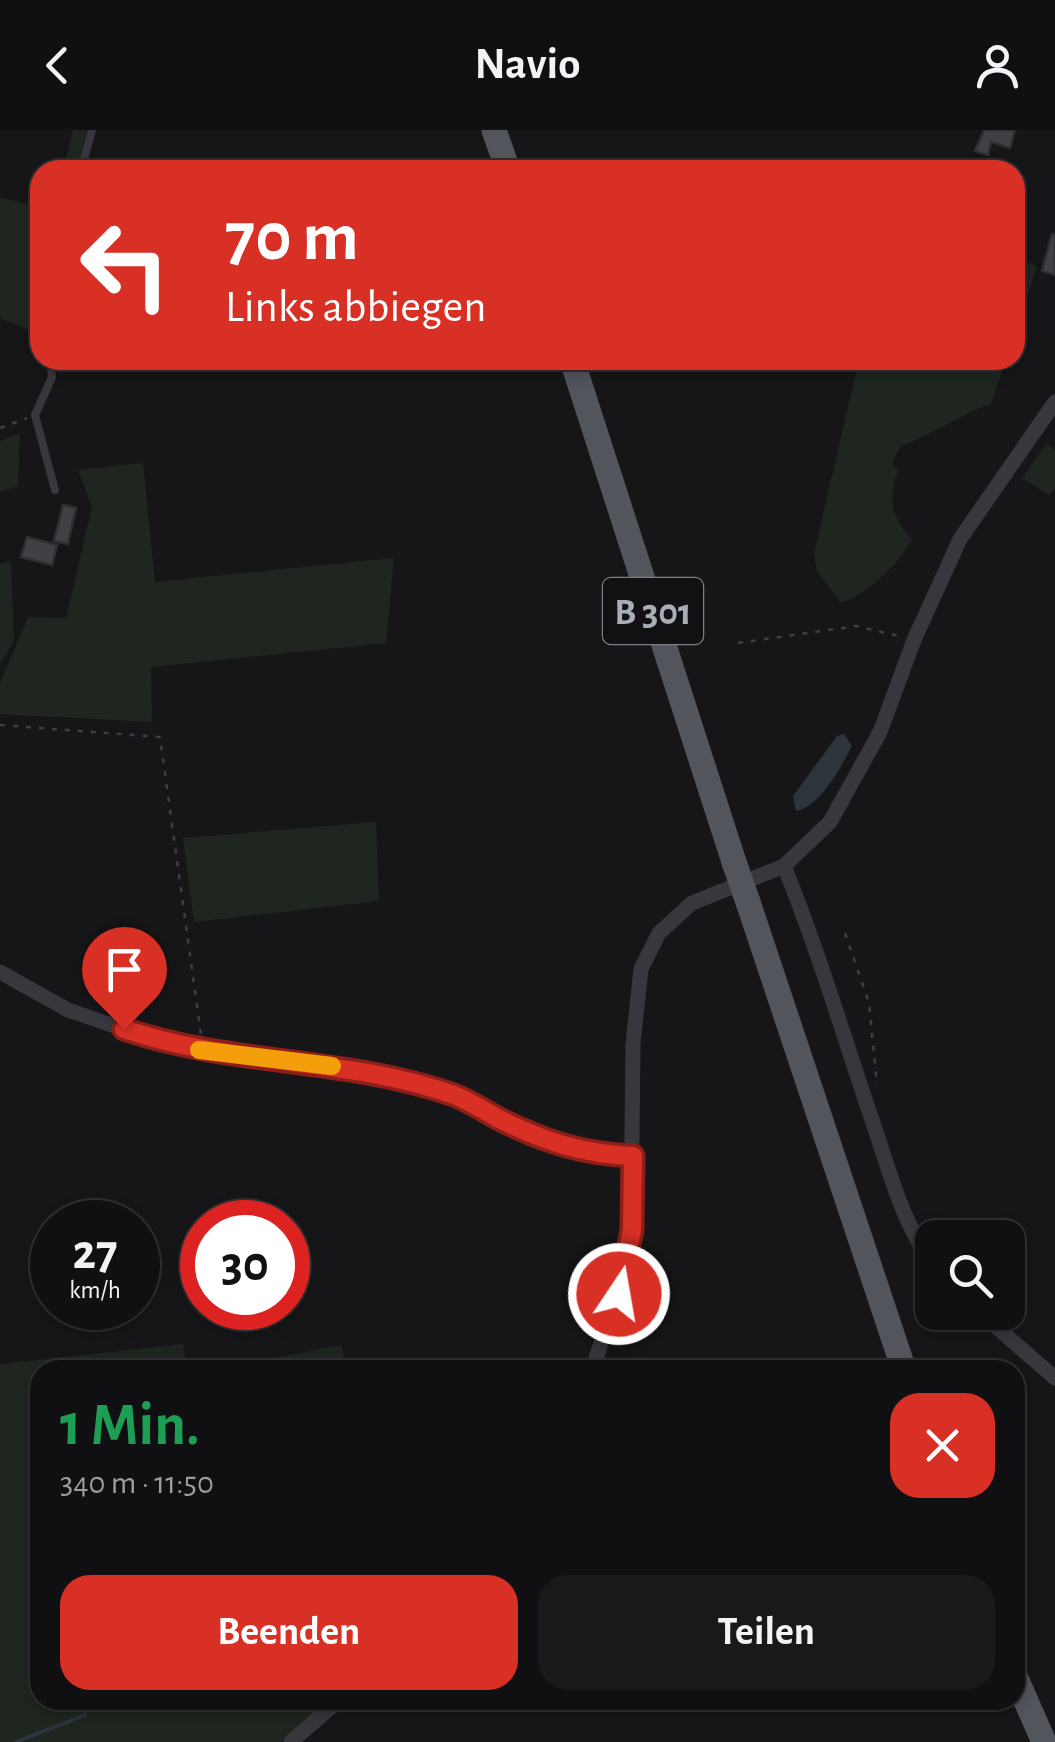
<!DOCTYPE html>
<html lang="de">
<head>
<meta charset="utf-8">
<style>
	body { margin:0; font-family:"Alegreya Sans",sans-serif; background:#19191b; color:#f1f3f6; height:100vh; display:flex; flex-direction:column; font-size:38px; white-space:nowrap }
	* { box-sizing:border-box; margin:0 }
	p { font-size:32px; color:#9c9d9f }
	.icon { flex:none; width:55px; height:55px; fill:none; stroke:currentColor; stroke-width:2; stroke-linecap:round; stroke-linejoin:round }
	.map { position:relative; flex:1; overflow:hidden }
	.details { position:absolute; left:30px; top:1230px; width:995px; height:350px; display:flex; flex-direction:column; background:#101012; border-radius:30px; box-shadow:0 5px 15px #0003,0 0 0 2px #303032 }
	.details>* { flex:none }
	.top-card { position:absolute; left:30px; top:30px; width:995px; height:210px; border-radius:30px; box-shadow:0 5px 15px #0003,0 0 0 2px #303032; background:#d93025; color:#fff; overflow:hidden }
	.controls { position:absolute; left:915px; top:1090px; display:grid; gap:20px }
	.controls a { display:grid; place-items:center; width:110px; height:110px; border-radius:20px; background:#101012; box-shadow:0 5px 15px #0003,0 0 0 2px #303032; font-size:50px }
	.speed { position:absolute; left:30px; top:1070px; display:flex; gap:20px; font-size:50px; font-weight:700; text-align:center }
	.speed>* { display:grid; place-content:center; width:130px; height:130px; border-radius:50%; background:#101012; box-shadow:0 5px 15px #0003,0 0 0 2px #303032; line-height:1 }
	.speed small { font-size:25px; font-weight:400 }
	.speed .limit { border:15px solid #d22; background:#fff; color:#111 }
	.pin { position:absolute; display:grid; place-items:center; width:85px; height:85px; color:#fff; margin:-102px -42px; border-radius:50% 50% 50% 0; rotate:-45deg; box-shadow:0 0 10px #0007 }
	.pin .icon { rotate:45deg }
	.me { position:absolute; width:110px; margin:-55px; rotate:12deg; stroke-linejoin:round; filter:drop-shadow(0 0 8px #0008) }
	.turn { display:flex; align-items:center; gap:35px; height:210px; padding:0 30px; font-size:45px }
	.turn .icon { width:130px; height:130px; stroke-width:2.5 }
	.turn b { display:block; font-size:70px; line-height:85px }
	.round { display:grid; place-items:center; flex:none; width:105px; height:105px; border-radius:30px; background:#19191b }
	.head { display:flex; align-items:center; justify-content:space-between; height:170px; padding:0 30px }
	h1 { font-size:60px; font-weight:700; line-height:75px; color:#1e9e55 }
	.primary-button { display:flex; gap:20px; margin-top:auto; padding:20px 30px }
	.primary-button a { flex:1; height:115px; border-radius:30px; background:#d93025; color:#fff; font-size:40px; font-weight:700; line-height:115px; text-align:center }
	.primary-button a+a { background:#19191b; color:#f1f3f6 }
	header { display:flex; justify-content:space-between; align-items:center; height:130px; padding:0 30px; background:#101012; font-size:45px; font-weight:700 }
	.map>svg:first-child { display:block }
	.green { fill:#1e261f }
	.water { fill:#2c353c }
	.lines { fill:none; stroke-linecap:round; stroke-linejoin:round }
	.stream { stroke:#2c353c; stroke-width:4 }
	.building { fill:#404145; stroke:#303034; stroke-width:2.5 }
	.path { stroke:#3d3f44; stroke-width:2.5; stroke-dasharray:5 8; stroke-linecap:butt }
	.lane { stroke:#37383d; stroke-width:8 }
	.street { stroke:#37383d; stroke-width:15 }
	.primary { stroke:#53555c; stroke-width:25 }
	.primary-bridge { stroke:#53555c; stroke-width:25 }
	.route-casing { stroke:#8d1f18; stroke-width:25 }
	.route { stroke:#d93025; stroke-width:18 }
	.slow { stroke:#f59e0b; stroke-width:18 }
	.labels { text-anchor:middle; stroke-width:8; stroke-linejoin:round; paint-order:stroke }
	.shield { fill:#111113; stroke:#7b7e86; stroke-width:2.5 }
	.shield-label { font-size:38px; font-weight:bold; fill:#a8adb8 }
</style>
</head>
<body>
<header><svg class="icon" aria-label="back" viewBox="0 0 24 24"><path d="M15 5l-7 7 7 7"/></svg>Navio<svg class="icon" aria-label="person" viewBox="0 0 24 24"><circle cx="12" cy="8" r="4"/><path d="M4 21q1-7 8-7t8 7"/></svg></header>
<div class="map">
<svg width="1055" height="1612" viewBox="0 0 1055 1612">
	<rect width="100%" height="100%" fill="#161618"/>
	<path class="green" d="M73,0H87L77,40H63Z
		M0,68L40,76V205L0,188Z
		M1015,127L1037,136L1015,202Z
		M859,230H1006L991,274C959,285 933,304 901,316L892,333L898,341C888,369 891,387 912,409C904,429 862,470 840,472L817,441L814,423Z
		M20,303L18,356L0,362V311Z
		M1046,314L1055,320V358L1049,365L1022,348Z
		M143,333L155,452L394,428L386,513L151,537L152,592L0,584V553L28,487L66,488L92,377L78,340Z
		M11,431L14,511L0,535V434Z
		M376,692L379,771L194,792L183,708Z
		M183,1214L187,1240H40V1570H329L281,1612H0V1234Z
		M341,1215L347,1240H213Z"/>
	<path class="water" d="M844,604L852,616C841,637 820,677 796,681L793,666L837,606Z"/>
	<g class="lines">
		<path class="stream" d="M16,1612L85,1585"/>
	</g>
	<path class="building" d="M984,0H1015L1010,18L991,12L988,25L975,21Z
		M1052,104L1055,105V145L1042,141Z
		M63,375L76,378L68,414L54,411Z
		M27,407L57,415L52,435L21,427Z"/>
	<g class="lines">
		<path class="path" d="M0,298L27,288
			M738,513L856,496L899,506
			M0,595L160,607L201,905
			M845,803L869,873L877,955"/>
		<path class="lane" d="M81,40L92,0
			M50,230L52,247L35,285L55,360"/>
		<path class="street" d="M784,736C817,817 842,901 870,984C888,1035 900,1089 932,1133
			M0,842L68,880L152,909L230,927L338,936L456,965L562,1018L633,1025
			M979,1182L1055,1248
			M592,1240L626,1140L631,1100L633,914L641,839L659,803L692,773L784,736L830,692L880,602L914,510L960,409L1055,272
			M291,1612L339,1570"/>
		<path class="primary" d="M494,0L508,40
			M572,230L734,732
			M748,772L904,1240
			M1015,1546L1044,1612"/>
		<path class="primary-bridge" d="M734,732L748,772"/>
	</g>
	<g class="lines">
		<defs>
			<path id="route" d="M124,899C232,936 347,927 454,965C470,971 486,982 501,990C546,1012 583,1024 633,1026L632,1100L619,1164"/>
		</defs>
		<use href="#route" class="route-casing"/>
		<use href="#route" class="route"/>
		<path class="slow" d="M199,920L332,936"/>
	</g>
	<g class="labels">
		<rect class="shield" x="603" y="448" width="100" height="66" rx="8"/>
		<g class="shield-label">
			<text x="653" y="494">B 301</text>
		</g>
	</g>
</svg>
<div class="controls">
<a><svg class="icon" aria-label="search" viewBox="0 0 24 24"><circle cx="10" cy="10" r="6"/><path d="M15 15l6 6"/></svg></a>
</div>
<div class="speed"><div>27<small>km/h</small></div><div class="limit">30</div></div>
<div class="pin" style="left:124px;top:899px;background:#d93025"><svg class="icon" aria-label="arrive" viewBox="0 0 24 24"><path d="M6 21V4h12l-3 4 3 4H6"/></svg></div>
<svg class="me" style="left:619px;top:1164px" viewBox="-20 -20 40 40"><circle r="17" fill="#d93025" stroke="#fff" stroke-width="3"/><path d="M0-11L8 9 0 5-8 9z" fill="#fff"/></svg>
<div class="top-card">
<div class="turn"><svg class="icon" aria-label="left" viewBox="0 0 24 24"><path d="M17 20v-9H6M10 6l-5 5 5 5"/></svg><div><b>70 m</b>Links abbiegen</div></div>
</div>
<section class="details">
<div class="head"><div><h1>1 Min.</h1><p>340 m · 11:50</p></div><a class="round" style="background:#d93025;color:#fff"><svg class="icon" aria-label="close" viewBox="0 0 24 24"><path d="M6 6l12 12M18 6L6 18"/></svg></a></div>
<div class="primary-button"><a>Beenden</a><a>Teilen</a></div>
</section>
</div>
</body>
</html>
